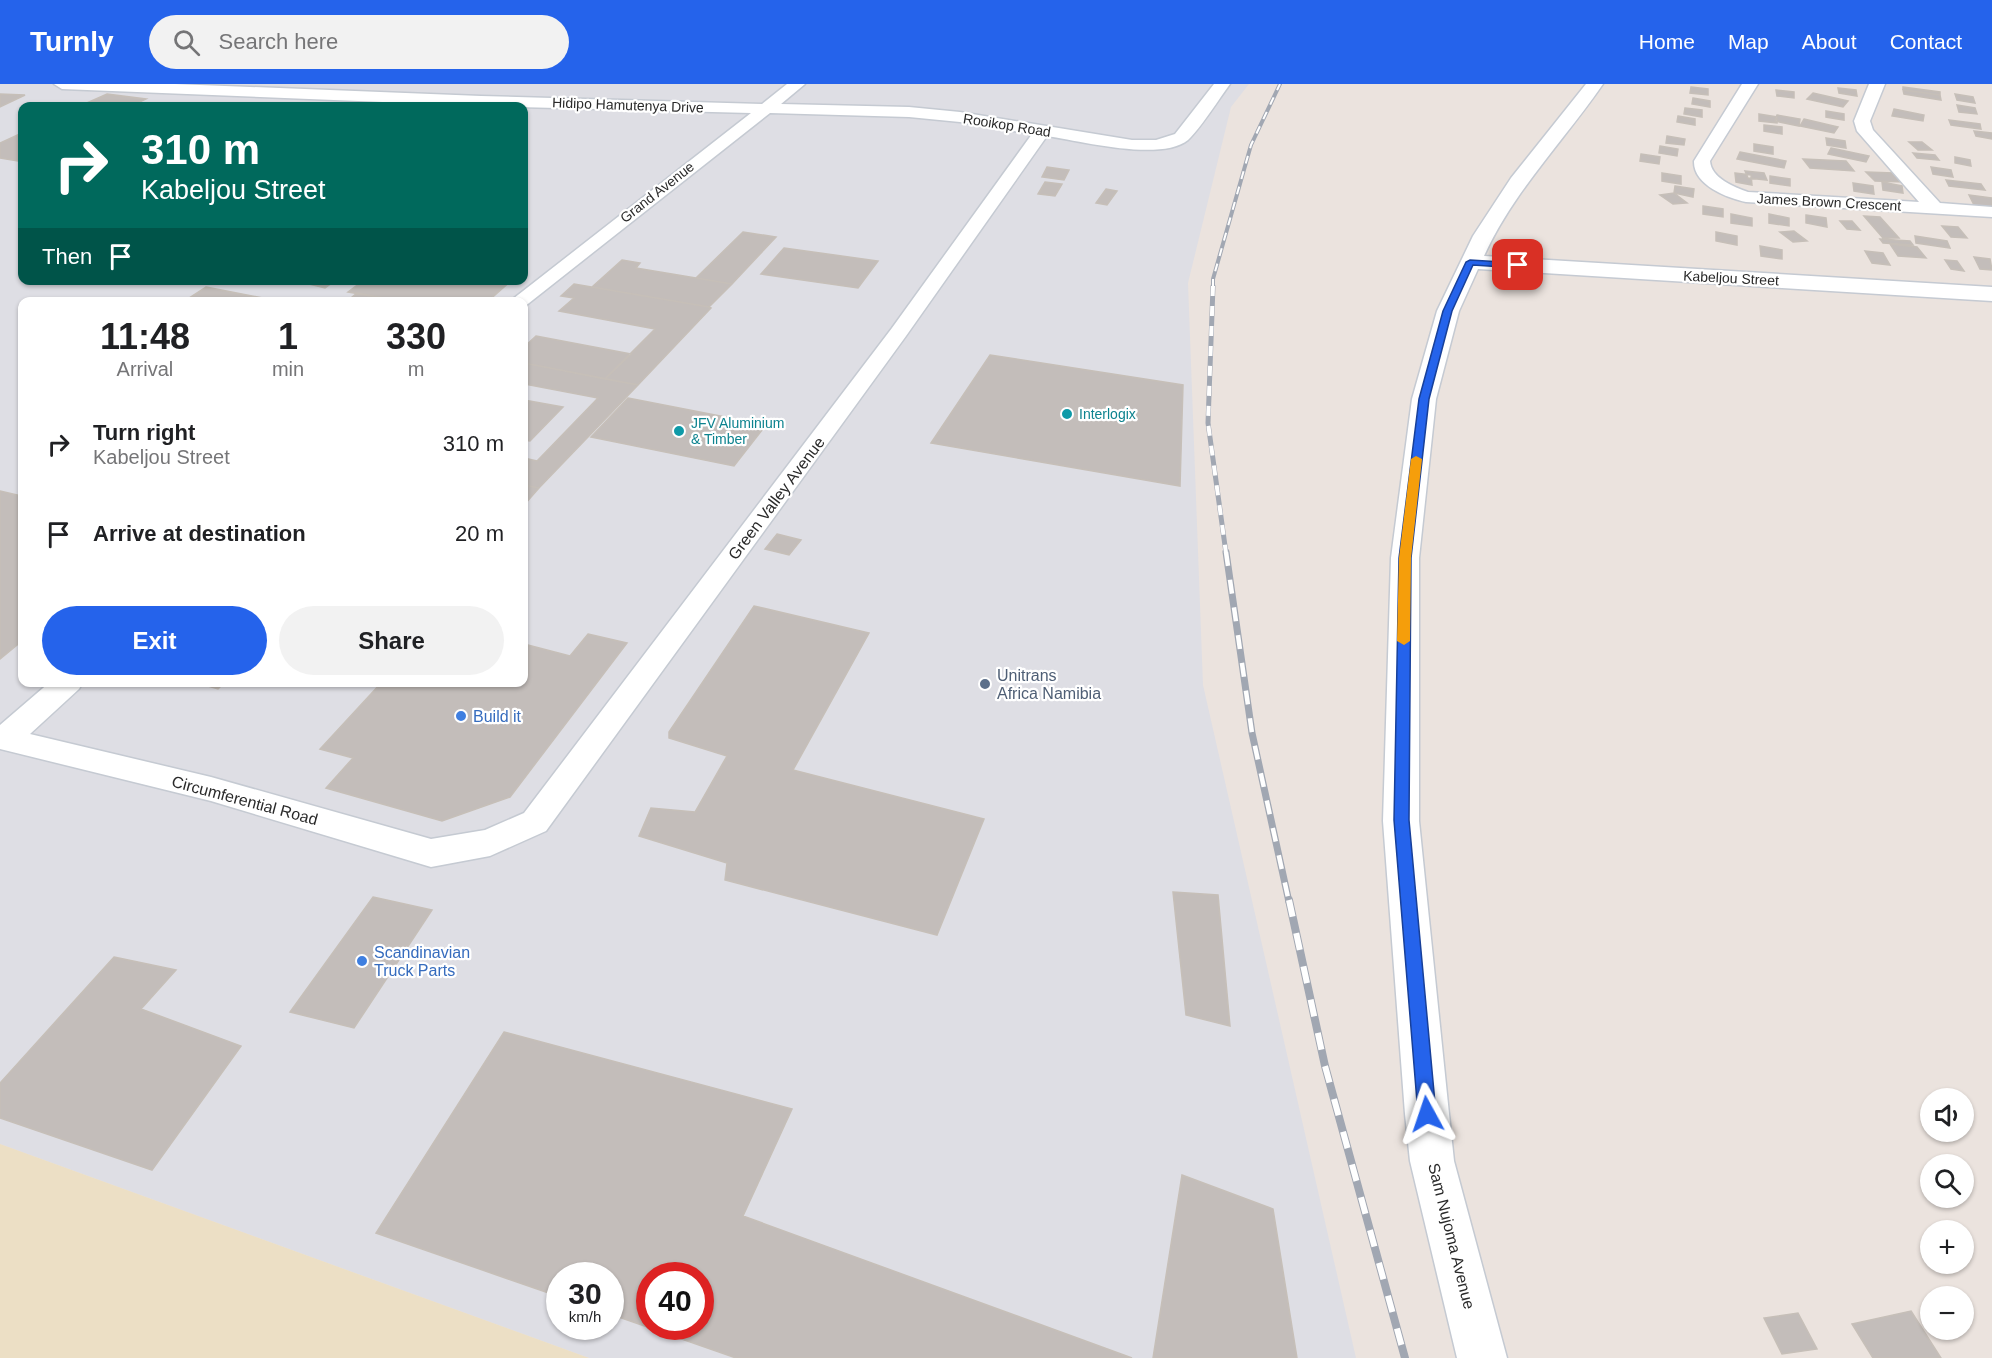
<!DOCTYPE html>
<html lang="en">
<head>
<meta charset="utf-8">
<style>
	body { margin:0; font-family:Helvetica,sans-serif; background:#f2f2f2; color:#202124; height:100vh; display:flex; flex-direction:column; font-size:22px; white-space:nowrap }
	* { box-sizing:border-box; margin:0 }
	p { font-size:20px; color:#757577 }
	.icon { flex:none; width:33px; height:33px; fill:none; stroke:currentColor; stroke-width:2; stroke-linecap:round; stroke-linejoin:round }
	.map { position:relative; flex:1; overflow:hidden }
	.sheet { position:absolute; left:18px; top:213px; width:510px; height:390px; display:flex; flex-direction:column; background:#fff; border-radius:12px; box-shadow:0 2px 4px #0004 }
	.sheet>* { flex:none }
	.hud { position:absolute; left:18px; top:18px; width:510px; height:183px; border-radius:12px; box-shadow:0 2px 4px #0004; background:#00695c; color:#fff; overflow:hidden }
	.controls { position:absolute; left:1920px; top:1004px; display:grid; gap:12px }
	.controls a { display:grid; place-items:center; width:54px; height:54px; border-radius:50%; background:#fff; box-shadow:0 2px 4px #0004; font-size:30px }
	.speed { position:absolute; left:546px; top:1178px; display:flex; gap:12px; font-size:30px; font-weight:700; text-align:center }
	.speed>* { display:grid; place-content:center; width:78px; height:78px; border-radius:50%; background:#fff; box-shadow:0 2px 4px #0004; line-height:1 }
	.speed small { font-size:15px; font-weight:400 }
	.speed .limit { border:9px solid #d22; background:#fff; color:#111 }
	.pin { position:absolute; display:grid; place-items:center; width:51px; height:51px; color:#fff; margin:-26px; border-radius:12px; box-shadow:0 3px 9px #0006 }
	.me { position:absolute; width:66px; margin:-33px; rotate:355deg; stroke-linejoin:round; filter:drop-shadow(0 0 4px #0008) }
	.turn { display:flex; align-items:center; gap:21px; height:126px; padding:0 24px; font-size:27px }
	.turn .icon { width:78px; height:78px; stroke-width:2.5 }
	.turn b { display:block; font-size:42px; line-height:51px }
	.then { display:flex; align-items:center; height:57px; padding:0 24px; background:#0003; gap:12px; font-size:22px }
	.eta { display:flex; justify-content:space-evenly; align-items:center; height:102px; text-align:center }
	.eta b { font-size:36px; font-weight:700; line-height:42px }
	.action { display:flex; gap:12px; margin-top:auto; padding:12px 24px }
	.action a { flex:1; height:69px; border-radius:36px; background:#2563eb; color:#fff; font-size:24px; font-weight:700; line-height:69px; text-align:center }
	.action a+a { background:#f2f2f2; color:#202124 }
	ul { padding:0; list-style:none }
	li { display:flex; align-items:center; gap:18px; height:90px; padding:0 24px }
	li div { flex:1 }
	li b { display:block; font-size:22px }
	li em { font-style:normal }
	header { display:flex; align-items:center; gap:36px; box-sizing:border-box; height:84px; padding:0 30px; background:#2563eb; color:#fff }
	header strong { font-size:28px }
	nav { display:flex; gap:33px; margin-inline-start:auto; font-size:21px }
	.search { width:420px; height:54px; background:#f2f2f2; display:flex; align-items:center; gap:15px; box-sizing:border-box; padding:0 21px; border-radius:33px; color:#757577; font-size:22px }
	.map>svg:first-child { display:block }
	.industrial { fill:#dedee4; fill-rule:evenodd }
	.sand { fill:#ecdfc5 }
	.building { fill:#c3bdba; stroke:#c6bfb8; stroke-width:1.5; fill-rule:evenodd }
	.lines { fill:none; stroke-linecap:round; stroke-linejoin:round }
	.street-casing { stroke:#c5cad2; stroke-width:3 }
	.secondary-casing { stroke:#c5cad2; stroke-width:3 }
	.street { fill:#fff; fill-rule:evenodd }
	.secondary { fill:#fff; fill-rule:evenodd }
	.rail-far3-casing { stroke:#a1a7b2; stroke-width:4 }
	.rail-far2-casing { stroke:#a1a7b2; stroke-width:5 }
	.rail-far1-casing { stroke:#a1a7b2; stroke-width:7 }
	.rail-casing { stroke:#a1a7b2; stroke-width:8 }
	.rail-far3 { stroke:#fff; stroke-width:2; stroke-dasharray:8; stroke-linecap:butt }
	.rail-far2 { stroke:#fff; stroke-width:4; stroke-dasharray:10; stroke-linecap:butt }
	.rail-far1 { stroke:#fff; stroke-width:4.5; stroke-dasharray:14; stroke-linecap:butt }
	.rail { stroke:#fff; stroke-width:6; stroke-dasharray:17; stroke-linecap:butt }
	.route { fill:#2563eb; stroke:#184099; stroke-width:1.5 }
	.slow { fill:#f59e0b }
	.culture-dot { fill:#0f9aa8; stroke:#fff; stroke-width:2 }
	.service-dot { fill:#5c6f8a; stroke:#fff; stroke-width:2 }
	.shop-dot { fill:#3f7fe0; stroke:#fff; stroke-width:2 }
	.labels { text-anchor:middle; stroke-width:4.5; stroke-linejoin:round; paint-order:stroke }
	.far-street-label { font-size:14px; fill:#2a2a2a; stroke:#fff }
	.far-culture-label { font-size:14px; fill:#0d838f; stroke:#fff; text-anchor:start }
	.street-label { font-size:16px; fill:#2a2a2a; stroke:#fff }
	.service-label { font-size:16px; fill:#4e5e75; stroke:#fff; text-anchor:start }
	.shop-label { font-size:16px; fill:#366cbe; stroke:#fff; text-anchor:start }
</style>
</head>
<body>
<header>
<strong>Turnly</strong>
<div class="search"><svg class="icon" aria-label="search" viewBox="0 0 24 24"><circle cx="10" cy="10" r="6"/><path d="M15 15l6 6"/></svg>Search here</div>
<nav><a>Home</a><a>Map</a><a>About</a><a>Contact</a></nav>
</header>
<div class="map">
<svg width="1992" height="1274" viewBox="0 0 1992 1274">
	<rect width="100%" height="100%" fill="#ebe3de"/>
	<path class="industrial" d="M0,0H1249L1231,23L1188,199L1203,601L1356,1274H589L0,1060ZM22,22H524V196H22ZM22,218H524V598H22ZM560,1191H610V1242H560ZM650,1191H700V1242H650Z"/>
	<path class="sand" d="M0,1060L589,1274H0Z"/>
	<path class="building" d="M1691,3L1708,5V11L1690,9Z
		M1903,3L1940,8V11L1903,6Z
		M1838,4L1856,6L1857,12L1839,9Z
		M1776,6L1794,8V14L1777,12Z
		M1903,6L1940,11L1941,16L1904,10Z
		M1813,9L1848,17L1843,23L1807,15Z
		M0,10L25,11L0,23Z
		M107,10L146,15L131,22H80Z
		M1955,10L1973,13L1975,19L1957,16Z
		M1693,14L1710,17V23L1692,20Z
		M1957,21L1975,24L1977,30L1959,28Z
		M1685,24L1702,26V33L1684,30Z
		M1894,25L1924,31L1923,37L1892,32Z
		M1826,27L1844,30V36L1826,33Z
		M1759,30L1777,33V39L1759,37Z
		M1777,31L1800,35L1799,42L1775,37Z
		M1678,32L1695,35V41L1677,38Z
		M1804,35L1838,43L1834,49L1800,42Z
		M1949,36L1980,40L1981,45L1951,41Z
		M1764,41L1782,43V50L1764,47Z
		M1974,47L1992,49V55L1976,52Z
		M22,49V75L18,77L0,74V59Z
		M1667,52L1685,55L1684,61L1666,59Z
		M1826,54L1845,57L1846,64L1827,61Z
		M1909,58H1922L1932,66H1918Z
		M1754,60L1773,63V70L1754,67Z
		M1660,62L1678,65L1677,72L1659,69Z
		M1831,64L1869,72L1866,78L1828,70Z
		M1740,68L1786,77L1784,84L1737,75Z
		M1913,69L1935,71L1939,76L1917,74Z
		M1641,70L1660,73L1659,80L1640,77Z
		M1955,73L1970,76L1971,82L1955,79Z
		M1803,75L1846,77L1854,87L1810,84Z
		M1047,83L1069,86L1064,96L1042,93Z
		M1931,83L1951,86L1953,93L1933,90Z
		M1745,87L1764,89L1767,96L1748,94Z
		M1866,88L1894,89L1903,98L1875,97Z
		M1662,89L1681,92V100L1662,97Z
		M1735,89L1751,91L1752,101L1736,98Z
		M1770,92L1790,95V102L1770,99Z
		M1946,96L1981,100L1985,106L1949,102Z
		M1045,98L1062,100L1055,112L1038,110Z
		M1882,98L1902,102L1903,109L1883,106Z
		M1853,99L1873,102L1874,110L1854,107Z
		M1675,102L1694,105L1693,113L1674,109Z
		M1106,105L1117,107L1107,121L1096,119Z
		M1674,109L1687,119L1673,120L1660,111Z
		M1969,111L1992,114V125L1975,123Z
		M1703,122L1723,125V133L1703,130Z
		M1731,130L1752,134V142L1731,139Z
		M1769,130L1789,134V142L1769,139Z
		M1806,131L1826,134L1827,143L1806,139Z
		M1864,132L1880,133L1899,154H1883Z
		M1840,137H1852L1860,146L1847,145Z
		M1942,142L1958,143L1967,154L1951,153Z
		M1794,147L1807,157L1793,158L1780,148Z
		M743,148L776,153L732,200L696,194Z
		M1716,148L1737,152V161L1716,157Z
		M1915,152L1947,157L1950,164L1916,159Z
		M1880,155L1910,157L1913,161L1883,159Z
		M1890,160L1917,163L1926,174L1898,172Z
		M1760,162L1782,166V175L1761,172Z
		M784,164L878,177L858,204L761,190Z
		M1865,167L1883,169L1890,181L1872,179Z
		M1974,173L1990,175L1992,186L1980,185Z
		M622,176L640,179L636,184L732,200L709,223L592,203Z
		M1945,176L1957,177L1964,187L1951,185Z
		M293,196H336L325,204Z
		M364,196H512L487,218H406L348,208Z
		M574,200L709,223L711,224L638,301L605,295L655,245L559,227L574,214L561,212Z
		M206,203L283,218H183Z
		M357,209L406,218H346Z
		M536,252L631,270L605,295L524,279V263Z
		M990,271L1183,301L1180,402L931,359Z
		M524,279L638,301L539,404L524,401V374L537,377L598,314L524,300Z
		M628,314L766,341L734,382L591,353Z
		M524,316L563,323L530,357L524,356Z
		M524,401L539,404L524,421Z
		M0,407L22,412V557L0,575Z
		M777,450L801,456L789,471L765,465Z
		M754,522L869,549L793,686L984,735L937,851L725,796L727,779L639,752L651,724L695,728L727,672L669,654V648Z
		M588,550L627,559L510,713L442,737L326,704L353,674L320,665L382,598H524V560L570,572Z
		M194,598H225L218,605Z
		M1173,808L1218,811L1230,942L1186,931Z
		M373,813L432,826L354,944L290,928Z
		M114,873L176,886L141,925L241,962L152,1086L0,1034V999Z
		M504,948L792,1025L743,1132L1132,1274H736L610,1230V1191H560V1213L376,1149ZM650,1191H700V1242H650Z
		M1182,1091L1273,1125L1297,1274H1153Z
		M1911,1227L1941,1274H1873L1852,1240Z
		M1798,1229L1817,1265L1782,1270L1764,1234Z"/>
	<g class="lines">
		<defs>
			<path id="street" d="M54,0H175L481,12L762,20L787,0H805L781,20L909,23L960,28L1132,56H1156L1175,50L1214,0H1230C1219,15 1200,45 1188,56C1161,78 1080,57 1047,52L906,252L546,747L490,772L431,783L211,717L0,665V641L50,598H83L79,605L30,650L211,693L431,755L485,746L524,729L892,244L1032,50L960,38L909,33L770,29L524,223V218H509L751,29L481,22L62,5Z
				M1742,0H1758L1710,77C1711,94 1734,103 1748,108L1919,118L1857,47L1854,37L1869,0H1885L1870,37L1873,46L1940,119L1992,123V133L1746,118C1727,114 1693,101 1694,77Z"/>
			<path id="secondary" d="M1586,0H1603C1563,58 1513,108 1484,172L1992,203V217L1478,185L1459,227L1436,315L1419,474V737L1449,1030L1454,1077L1507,1274H1457L1410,1077L1405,1030L1383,737L1391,474L1412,315L1437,227L1473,152L1511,94Z"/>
		</defs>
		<use href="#street" class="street-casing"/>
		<use href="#secondary" class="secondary-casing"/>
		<use href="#street" class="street"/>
		<use href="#secondary" class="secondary"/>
		<defs>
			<path id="rail-far3" d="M1213,203V195L1251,61L1280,0"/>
			<path id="rail-far2" d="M1213,202L1208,339L1226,469"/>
			<path id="rail-far1" d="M1226,468L1252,649L1289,818"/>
			<path id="rail" d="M1289,816L1325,982L1405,1274"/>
		</defs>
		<use href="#rail-far3" class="rail-far3-casing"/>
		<use href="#rail-far2" class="rail-far2-casing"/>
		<use href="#rail-far1" class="rail-far1-casing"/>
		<use href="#rail" class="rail-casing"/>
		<use href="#rail-far3" class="rail-far3"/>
		<use href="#rail-far2" class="rail-far2"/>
		<use href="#rail-far1" class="rail-far1"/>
		<use href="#rail" class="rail"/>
	</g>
	<path class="route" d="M1470,176L1518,179L1522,181L1518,184L1473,181L1452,227L1429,315L1411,474L1409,736L1436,1030L1433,1036L1427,1038L1421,1036L1418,1030L1394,736L1399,474L1419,315L1443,227L1466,178Z"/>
	<path class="slow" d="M1416,372L1422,375L1411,474L1410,557L1404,561L1397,557L1399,474L1411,375Z"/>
	<g class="culture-dot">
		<circle cx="1067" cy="330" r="6"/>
		<circle cx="679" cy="347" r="6"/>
	</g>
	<circle class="service-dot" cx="985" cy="600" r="6"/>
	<g class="shop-dot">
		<circle cx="461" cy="632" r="6"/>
		<circle cx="362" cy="877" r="6"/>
	</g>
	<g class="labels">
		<g class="far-street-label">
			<text transform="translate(628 21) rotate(2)" y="5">Hidipo Hamutenya Drive</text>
			<text transform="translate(1007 41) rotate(9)" y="5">Rooikop Road</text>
			<text transform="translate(657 108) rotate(-38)" y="5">Grand Avenue</text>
			<text transform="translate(1829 118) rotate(3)" y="5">James Brown Crescent</text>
			<text transform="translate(1731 194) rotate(3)" y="5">Kabeljou Street</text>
		</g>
		<g class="far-culture-label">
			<text x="1079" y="335">Interlogix</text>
			<text x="691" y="344">JFV Aluminium<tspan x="691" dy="16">&amp; Timber</tspan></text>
		</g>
		<g class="street-label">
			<text transform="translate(776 414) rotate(-53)" y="6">Green Valley Avenue</text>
			<text transform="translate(245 716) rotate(15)" y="6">Circumferential Road</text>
			<text transform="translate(1452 1152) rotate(76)" y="6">Sam Nujoma Avenue</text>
		</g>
		<g class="service-label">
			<text x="997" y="597">Unitrans<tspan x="997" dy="18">Africa Namibia</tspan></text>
		</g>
		<g class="shop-label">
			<text x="473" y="638">Build it</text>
			<text x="374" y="874">Scandinavian<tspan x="374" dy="18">Truck Parts</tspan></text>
		</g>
	</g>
</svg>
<div class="controls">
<a><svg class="icon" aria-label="sound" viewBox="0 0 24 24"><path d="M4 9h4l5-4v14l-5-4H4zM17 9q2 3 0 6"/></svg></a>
<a><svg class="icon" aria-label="search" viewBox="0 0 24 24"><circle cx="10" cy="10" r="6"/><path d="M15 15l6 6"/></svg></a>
<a>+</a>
<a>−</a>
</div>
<div class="speed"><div>30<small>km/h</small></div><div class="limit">40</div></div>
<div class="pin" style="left:1518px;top:181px;background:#d93025"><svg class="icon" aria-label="arrive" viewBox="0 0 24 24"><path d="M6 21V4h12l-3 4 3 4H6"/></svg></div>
<svg class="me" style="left:1427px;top:1030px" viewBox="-20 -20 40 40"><path d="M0-17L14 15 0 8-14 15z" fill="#2563eb" stroke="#fff" stroke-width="4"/></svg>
<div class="hud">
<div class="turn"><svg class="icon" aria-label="right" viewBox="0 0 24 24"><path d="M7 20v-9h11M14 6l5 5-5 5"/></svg><div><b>310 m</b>Kabeljou Street</div></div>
<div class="then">Then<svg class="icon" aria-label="arrive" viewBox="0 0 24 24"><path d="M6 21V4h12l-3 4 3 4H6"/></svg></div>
</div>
<section class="sheet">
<div class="eta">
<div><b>11:48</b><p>Arrival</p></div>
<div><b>1</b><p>min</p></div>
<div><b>330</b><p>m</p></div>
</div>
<ul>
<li><svg class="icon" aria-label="right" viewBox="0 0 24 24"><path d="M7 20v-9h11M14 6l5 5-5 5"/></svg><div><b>Turn right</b><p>Kabeljou Street</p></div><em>310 m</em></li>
<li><svg class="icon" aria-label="arrive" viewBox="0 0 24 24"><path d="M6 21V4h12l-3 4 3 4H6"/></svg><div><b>Arrive at destination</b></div><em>20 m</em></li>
</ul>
<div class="action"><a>Exit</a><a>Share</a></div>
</section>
</div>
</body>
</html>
